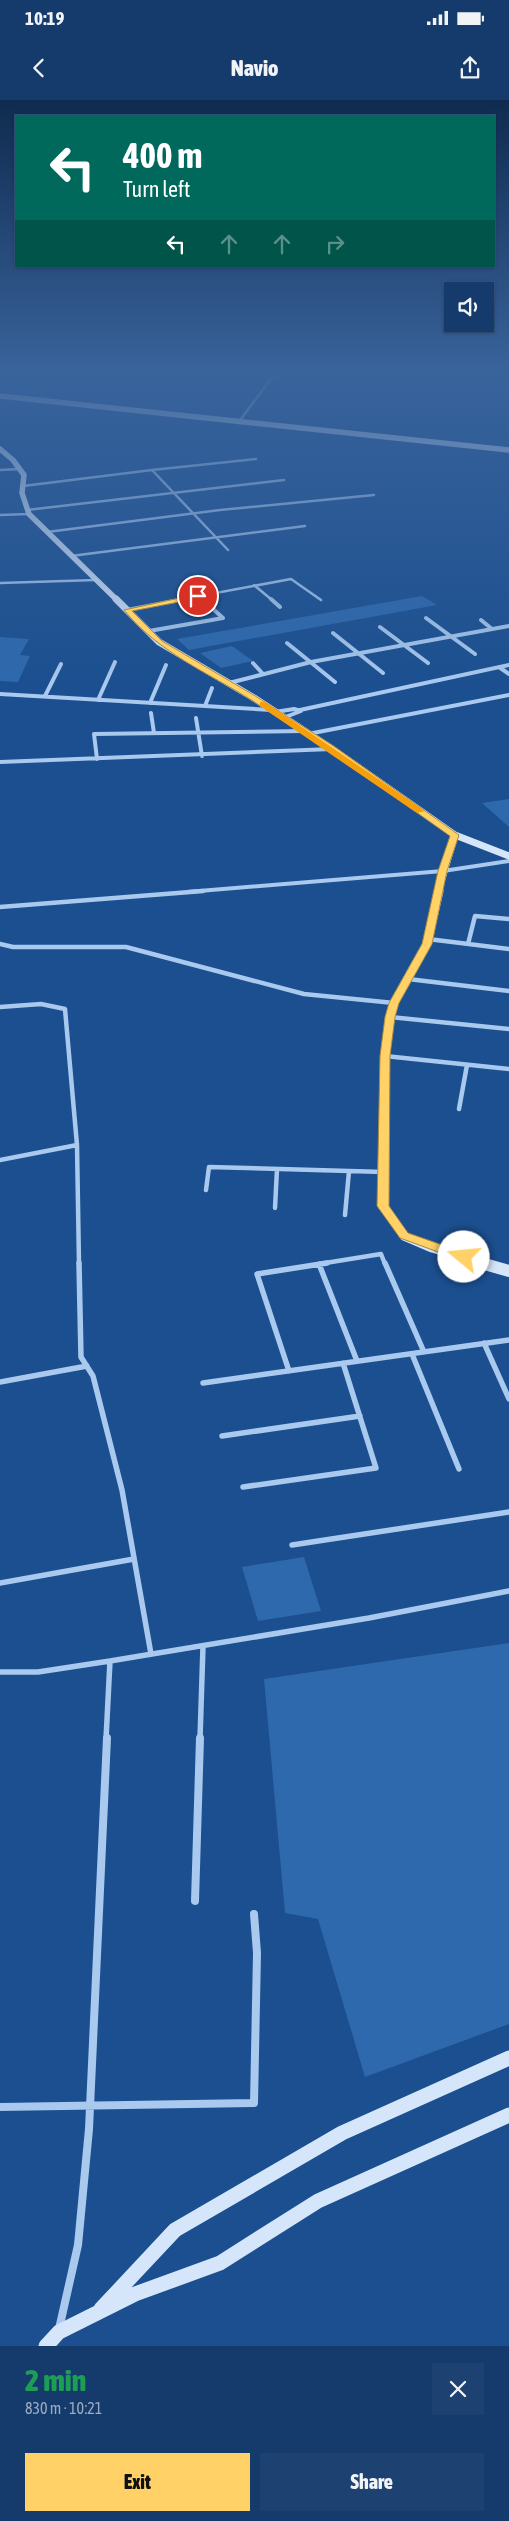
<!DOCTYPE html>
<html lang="en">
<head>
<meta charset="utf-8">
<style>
	body { margin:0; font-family:"Asap Condensed",sans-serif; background:#1d4271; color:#f1f3f6; height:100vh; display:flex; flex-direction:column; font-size:19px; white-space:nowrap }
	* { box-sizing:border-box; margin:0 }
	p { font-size:16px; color:#9dadc1 }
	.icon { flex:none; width:28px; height:28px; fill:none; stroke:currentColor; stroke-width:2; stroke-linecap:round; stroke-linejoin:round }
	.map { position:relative; height:2246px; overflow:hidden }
	.panel { display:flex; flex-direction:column; background:#143b6b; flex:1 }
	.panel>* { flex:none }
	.hud { position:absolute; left:15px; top:15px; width:480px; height:152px; border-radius:0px; box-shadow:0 1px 4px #0004,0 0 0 1px #33557e; background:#00695c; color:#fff; overflow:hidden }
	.tools { position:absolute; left:444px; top:182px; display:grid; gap:10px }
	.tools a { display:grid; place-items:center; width:50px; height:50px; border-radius:0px; background:#143b6b; box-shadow:0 1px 4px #0004,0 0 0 1px #33557e; font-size:25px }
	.pin { position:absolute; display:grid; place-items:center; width:42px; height:42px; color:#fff; margin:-21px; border:2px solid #fff; border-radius:50%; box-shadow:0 1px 5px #0007 }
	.me { position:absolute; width:55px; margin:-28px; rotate:287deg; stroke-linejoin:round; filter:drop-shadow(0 0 4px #0008) }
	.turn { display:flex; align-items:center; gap:18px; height:105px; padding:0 25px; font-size:22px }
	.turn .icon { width:65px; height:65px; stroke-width:2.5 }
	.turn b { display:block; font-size:35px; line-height:42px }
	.lanes { display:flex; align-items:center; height:48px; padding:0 25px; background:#0003; justify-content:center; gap:25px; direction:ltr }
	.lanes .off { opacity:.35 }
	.round { display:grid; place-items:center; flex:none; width:52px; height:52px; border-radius:0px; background:#1d4271 }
	.head { display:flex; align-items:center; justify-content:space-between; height:85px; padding:0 25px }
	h1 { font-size:30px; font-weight:800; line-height:38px; color:#1e9e55 }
	.button { display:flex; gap:10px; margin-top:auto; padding:10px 25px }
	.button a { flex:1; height:58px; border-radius:0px; background:#ffd166; color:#111; font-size:20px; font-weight:800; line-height:58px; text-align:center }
	.button a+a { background:#1d4271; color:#f1f3f6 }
	.status { display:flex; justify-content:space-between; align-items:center; height:35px; padding:0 25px; background:#143b6b; direction:ltr }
	.status svg { height:14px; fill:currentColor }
	header { display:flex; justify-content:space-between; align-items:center; height:65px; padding:0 25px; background:#143b6b; font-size:22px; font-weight:800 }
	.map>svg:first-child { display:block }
	.green { fill:#2e69ad }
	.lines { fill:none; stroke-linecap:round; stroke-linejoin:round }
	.street-far4 { stroke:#a9c9ee; stroke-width:2.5 }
	.street-far3 { stroke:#a9c9ee; stroke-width:4 }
	.street-far2 { stroke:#a9c9ee; stroke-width:4.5 }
	.street-far1 { stroke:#a9c9ee; stroke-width:5.5 }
	.street { stroke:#a9c9ee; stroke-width:8 }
	.secondary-far4 { stroke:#d6e6fa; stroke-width:5.5 }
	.secondary-far3 { stroke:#d6e6fa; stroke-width:7 }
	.secondary-far2 { stroke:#d6e6fa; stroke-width:9 }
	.secondary-far1 { stroke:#d6e6fa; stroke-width:12 }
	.secondary { stroke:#d6e6fa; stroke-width:15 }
	.route { fill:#ffd166; stroke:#a68842 }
	.slow { fill:#f59e0b }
</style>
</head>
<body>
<div class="status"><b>10:19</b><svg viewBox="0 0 49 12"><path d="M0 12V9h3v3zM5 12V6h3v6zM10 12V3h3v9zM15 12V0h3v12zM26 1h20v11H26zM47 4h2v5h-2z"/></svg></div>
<header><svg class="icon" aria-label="back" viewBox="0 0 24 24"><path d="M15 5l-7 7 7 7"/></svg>Navio<svg class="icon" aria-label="share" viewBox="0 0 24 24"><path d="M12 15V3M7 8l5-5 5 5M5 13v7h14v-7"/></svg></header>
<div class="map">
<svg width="509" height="2246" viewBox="0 0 509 2246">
	<rect width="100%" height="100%" fill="#1b4f8f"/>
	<path class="green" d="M422,496L437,505L189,550L177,539Z
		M0,537L29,539L20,555L30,556L18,582L0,581Z
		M232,546L253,561L221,568L200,553Z
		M509,699V727L482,703Z
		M304,1457L321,1511L258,1521L242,1467Z
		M509,1543V1924L365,1977L318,1819L285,1813L264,1579Z"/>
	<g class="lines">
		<path class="street-far4" d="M238,323L276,272
			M0,370L20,369
			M23,386L152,370
			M27,410L284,380
			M0,415L29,414
			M47,432L220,410L374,395
			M228,450L152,370L256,359
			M71,456L305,426
			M0,483L96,480
			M254,485L272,500
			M198,496L203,500
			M178,500L291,479L321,500"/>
		<path class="street-far3" d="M271,499L280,507
			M127,510L184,499
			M426,518L475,554
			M481,520L492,529
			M380,527L428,563
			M149,531L223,518L202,499
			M333,533L383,573
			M287,543L335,582
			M253,563L263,574
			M499,567L509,574
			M229,583L311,562L509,526
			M0,594L271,610
			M45,596L61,564
			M98,600L115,562
			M150,603L166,565
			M205,606L212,588
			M300,610L509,565
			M275,612L294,609L301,611L283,618
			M151,613L154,633
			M196,618L202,656
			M308,634L509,595
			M97,659L94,634L303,631
			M0,662L332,649
			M187,792L443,771L509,761"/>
		<path class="street-far2" d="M0,807L203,791
			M428,839L509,849
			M0,844L13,847H126L304,894L394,903
			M468,844L475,816L509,819
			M408,879L509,891
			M0,907L41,904L65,909L77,1045
			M390,917L509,929
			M385,956L509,969
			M459,1009L467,965
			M0,1060L77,1045L79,1164
			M206,1090L209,1067L384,1072
			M275,1108L277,1069
			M345,1115L349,1071
			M319,1164L381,1154L385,1164"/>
		<path class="street-far1" d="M79,1163L81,1257L93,1276L122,1390L151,1554
			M385,1163L424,1252
			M319,1164L357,1261
			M484,1243L509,1299
			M412,1254L459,1369
			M289,1271L257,1174L327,1163
			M0,1282L87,1266
			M203,1283L509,1240
			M222,1336L360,1316
			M243,1387L376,1368L343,1263
			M292,1445L509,1412
			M0,1483L134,1459
			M110,1561L369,1518L509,1491
			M0,1572H38L110,1561L106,1639
			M200,1639L203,1546"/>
		<path class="street" d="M195,1801L200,1638
			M0,2007L254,2003L257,1853L254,1814
			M59,2229L78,2145L89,2029L107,1638"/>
		<path class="secondary-far4" d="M0,296L509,350
			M0,349L13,360L24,375L22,393L29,414L117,500"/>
		<path class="secondary-far3" d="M116,499L159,542L254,598L332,649L455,735L438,792
			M455,735L509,756"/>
		<path class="secondary-far2" d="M439,791L427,844L394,903L390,917L385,956L383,1106L404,1136L432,1148L485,1164"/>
		<path class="secondary-far1" d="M481,1163L509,1171"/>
		<path class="secondary" d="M101,2209L175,2130L342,2033L509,1958
			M46,2246L59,2232L135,2194L220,2163L318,2101L509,2015"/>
	</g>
	<linearGradient id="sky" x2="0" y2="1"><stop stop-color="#0f2b4f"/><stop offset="0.46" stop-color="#39639b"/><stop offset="1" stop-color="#39639b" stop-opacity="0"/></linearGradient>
	<rect width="509" height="586" fill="url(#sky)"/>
	<path class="route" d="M198,494L200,498L132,511L162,541L257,597L335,647L459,735L447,771L432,844L399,903L395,917L390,956L389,1106L408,1133L468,1154V1160H460L400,1138L377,1106L380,956L385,917L389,903L422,844L438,771L450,736C385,690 320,644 253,601C207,572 159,553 124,510Z"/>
	<path class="slow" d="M260,602H265L425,711L417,713L260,606Z"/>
</svg>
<div class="tools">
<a><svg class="icon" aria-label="sound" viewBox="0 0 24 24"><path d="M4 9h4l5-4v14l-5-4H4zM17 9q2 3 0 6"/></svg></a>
</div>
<div class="pin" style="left:198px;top:496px;background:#d93025"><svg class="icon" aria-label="arrive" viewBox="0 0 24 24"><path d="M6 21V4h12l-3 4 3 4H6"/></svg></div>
<svg class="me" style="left:464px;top:1157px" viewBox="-20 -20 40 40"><circle r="19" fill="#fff"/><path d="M0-13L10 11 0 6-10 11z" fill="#ffd166"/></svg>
<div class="hud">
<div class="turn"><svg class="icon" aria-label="left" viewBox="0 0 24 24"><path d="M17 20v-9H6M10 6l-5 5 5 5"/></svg><div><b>400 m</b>Turn left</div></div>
<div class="lanes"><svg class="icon" aria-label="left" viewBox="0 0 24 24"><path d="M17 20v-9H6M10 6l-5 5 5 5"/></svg><svg class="icon off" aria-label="ahead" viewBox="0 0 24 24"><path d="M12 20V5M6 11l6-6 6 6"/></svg><svg class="icon off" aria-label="ahead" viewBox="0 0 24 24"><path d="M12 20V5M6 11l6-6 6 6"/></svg><svg class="icon off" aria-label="right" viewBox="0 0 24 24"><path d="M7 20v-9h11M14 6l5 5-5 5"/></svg></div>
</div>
</div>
<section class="panel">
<div class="head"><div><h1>2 min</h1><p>830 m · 10:21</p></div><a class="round"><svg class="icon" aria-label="close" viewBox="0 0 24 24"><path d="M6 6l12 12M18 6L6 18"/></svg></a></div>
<div class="button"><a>Exit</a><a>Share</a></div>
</section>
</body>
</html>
